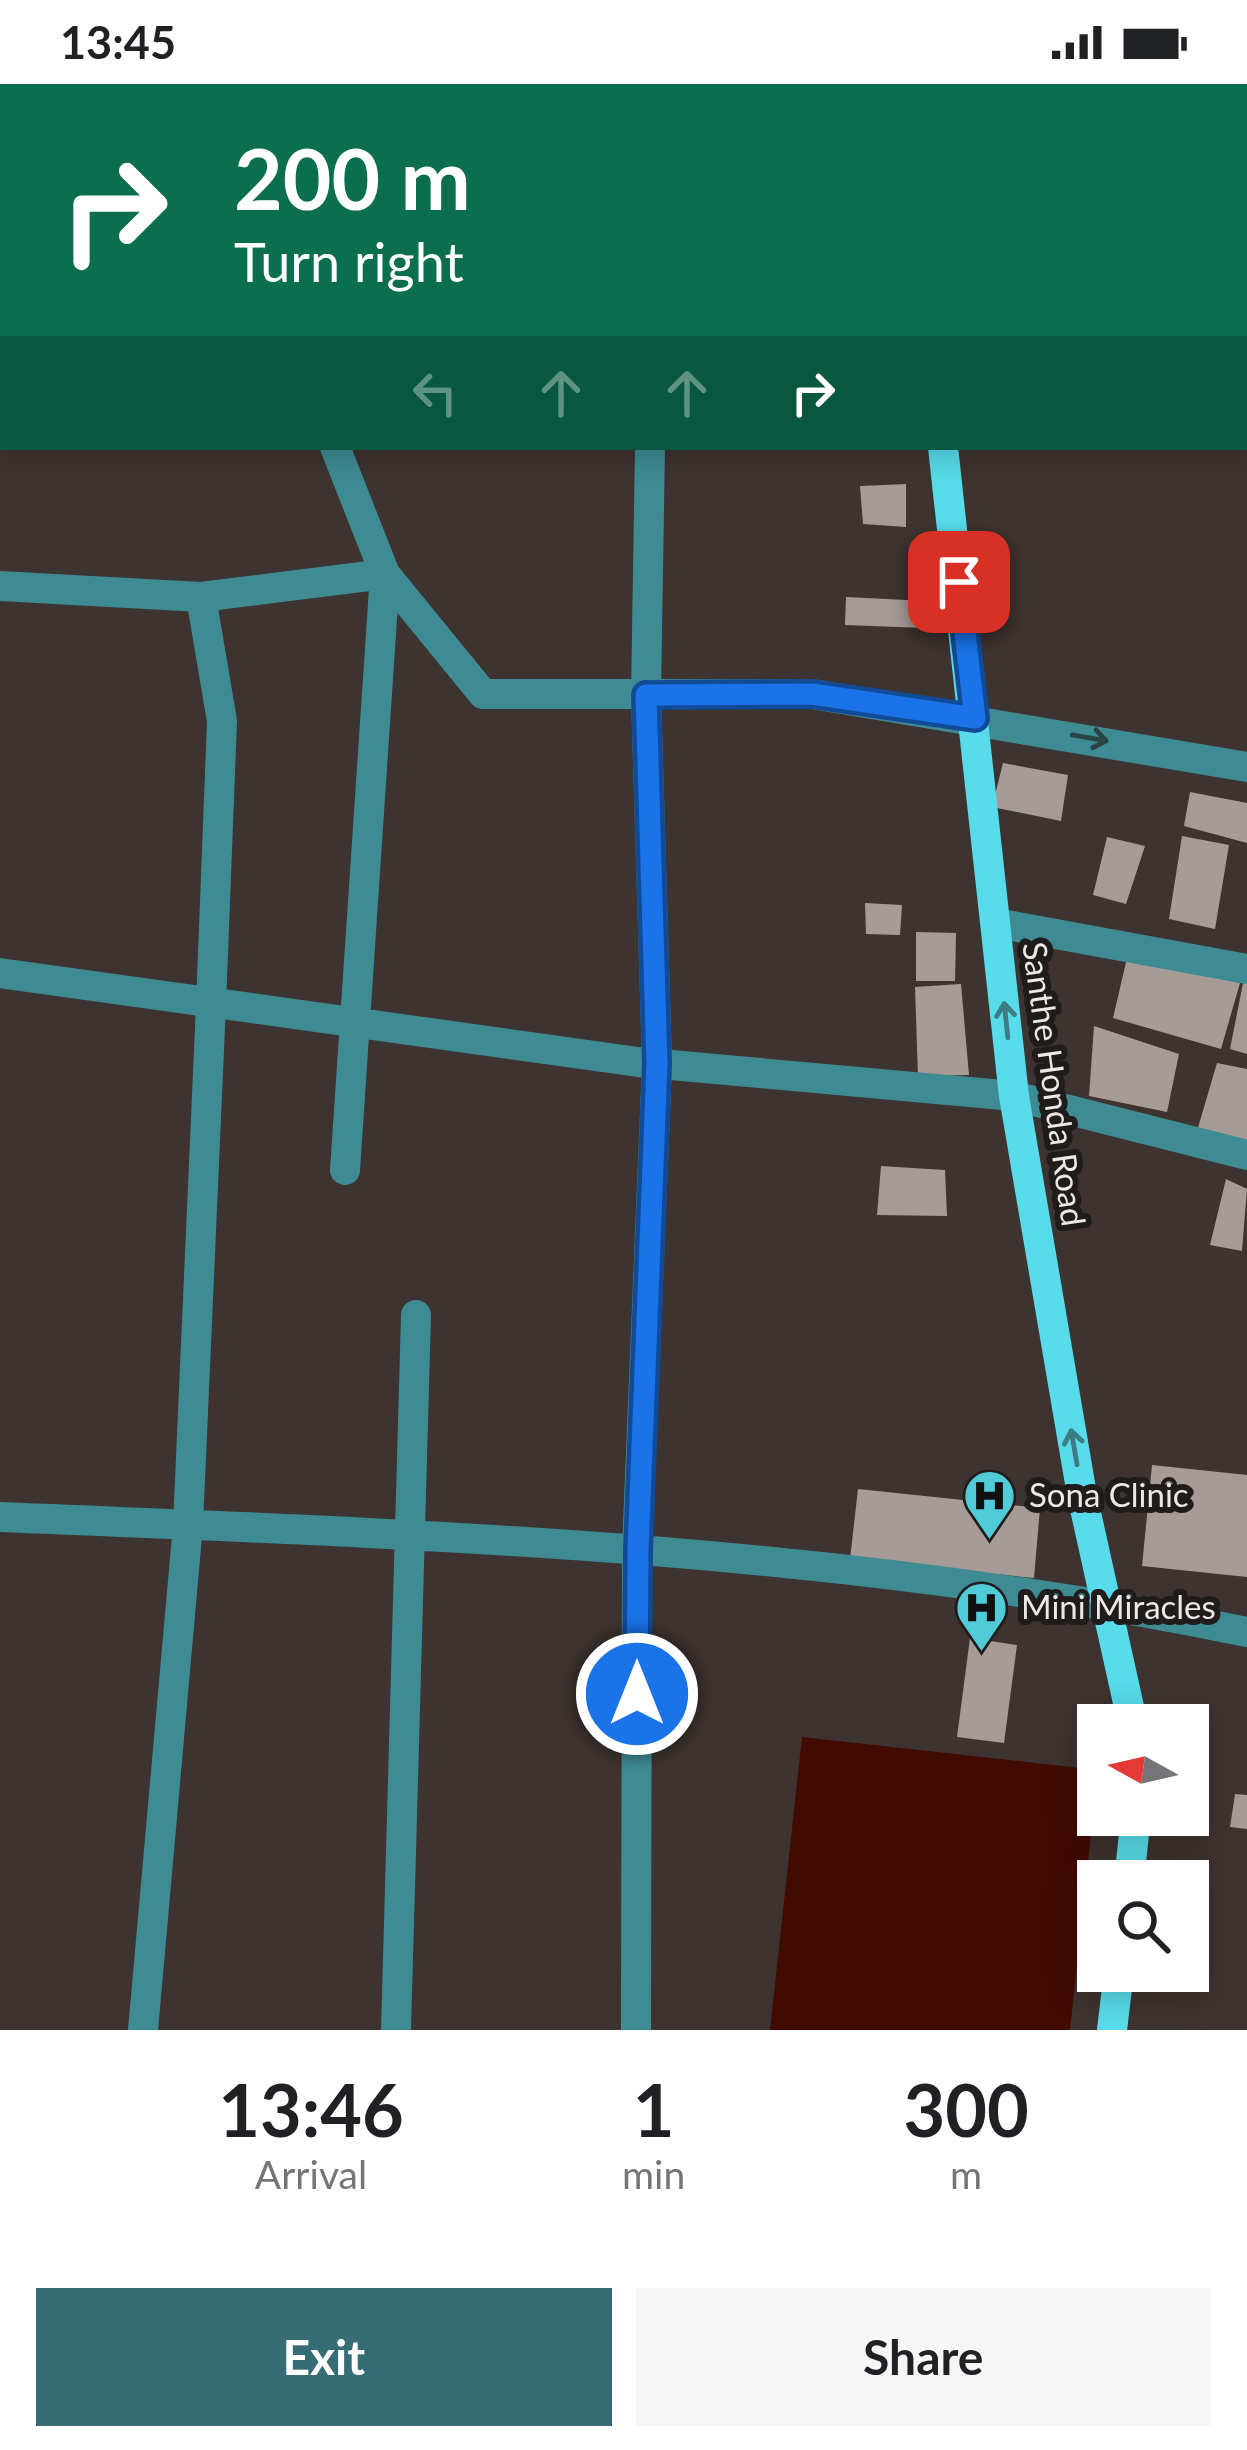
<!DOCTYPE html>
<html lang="en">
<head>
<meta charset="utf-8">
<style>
	body { margin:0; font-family:Lato,sans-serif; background:#f6f6f6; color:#202124; height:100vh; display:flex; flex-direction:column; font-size:45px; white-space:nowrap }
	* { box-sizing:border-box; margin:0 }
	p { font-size:39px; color:#757577 }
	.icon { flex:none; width:66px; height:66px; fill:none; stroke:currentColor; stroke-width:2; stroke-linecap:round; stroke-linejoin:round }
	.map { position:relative; height:1946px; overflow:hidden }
	.details { display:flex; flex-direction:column; background:#fff; flex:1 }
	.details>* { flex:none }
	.hud { position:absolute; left:0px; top:0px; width:1248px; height:366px; box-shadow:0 6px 30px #0003; background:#0b6e4f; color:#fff; overflow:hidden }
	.needle { width:78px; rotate:278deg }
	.fabs { position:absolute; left:1077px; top:1620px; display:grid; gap:24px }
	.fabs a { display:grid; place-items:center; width:132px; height:132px; border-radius:0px; background:#fff; box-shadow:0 6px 30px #0003; font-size:60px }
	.pin { position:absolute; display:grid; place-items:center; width:102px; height:102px; color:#fff; margin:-51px; border-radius:24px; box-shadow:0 6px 18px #0006 }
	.me { position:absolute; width:132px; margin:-66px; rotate:0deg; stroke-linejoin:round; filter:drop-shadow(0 0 9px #0008) }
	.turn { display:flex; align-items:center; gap:42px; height:252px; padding:0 36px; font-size:54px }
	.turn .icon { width:156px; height:156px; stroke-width:2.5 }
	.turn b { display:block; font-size:84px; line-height:102px }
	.lanes { display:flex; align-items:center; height:114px; padding:0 36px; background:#0003; justify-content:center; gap:60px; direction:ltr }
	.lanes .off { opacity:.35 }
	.eta { display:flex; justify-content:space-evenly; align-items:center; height:204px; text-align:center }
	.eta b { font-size:72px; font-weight:700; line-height:84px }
	.primary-button { display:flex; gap:24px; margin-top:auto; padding:24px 36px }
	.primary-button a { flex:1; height:138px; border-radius:0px; background:#366d75; color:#fff; font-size:48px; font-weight:700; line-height:138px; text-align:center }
	.primary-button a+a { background:#f6f6f6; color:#202124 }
	.status { display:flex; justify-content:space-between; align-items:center; height:84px; padding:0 60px; background:#fff; direction:ltr }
	.status svg { height:33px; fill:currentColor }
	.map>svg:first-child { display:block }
	.water { fill:#420b00 }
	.building { fill:#a79b98 }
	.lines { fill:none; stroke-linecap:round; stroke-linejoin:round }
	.minor { stroke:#3e8b94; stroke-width:30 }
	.major { stroke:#58dbea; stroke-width:30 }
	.oneway { stroke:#2a4345 }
	.oneway2 { stroke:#3c7c82 }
	.route-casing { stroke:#114b97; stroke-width:30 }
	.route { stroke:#1a73e8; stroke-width:21 }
	.labels { text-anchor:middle; stroke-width:12; stroke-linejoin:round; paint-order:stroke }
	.street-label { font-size:33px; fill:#eee8e6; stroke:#201c1b }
	.poi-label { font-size:33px; fill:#eee8e6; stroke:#201c1b; text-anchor:start }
</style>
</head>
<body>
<div class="status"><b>13:45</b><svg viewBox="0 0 49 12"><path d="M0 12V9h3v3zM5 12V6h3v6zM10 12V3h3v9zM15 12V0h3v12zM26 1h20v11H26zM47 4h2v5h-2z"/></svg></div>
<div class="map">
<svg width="1247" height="1946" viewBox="0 0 1247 1946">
	<rect width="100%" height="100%" fill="#3d3330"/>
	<path class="water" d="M802,1653L1098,1686L1070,1946H770Z"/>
	<path class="building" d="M906,400V443L863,440L860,402Z
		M846,513L926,517L925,544L845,541Z
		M1003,679L1068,691L1061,737L992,723Z
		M1190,708L1247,719V759L1184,742Z
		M1182,752L1229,761L1215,845L1169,835Z
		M1107,753L1145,762L1126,820L1093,811Z
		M865,819L902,821L900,851L866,850Z
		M916,848L956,849L955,897H916Z
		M1127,874L1240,899L1221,965L1113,934Z
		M1245,889H1247V970L1230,965Z
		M961,900L969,991L918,992L915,903Z
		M1094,942L1179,970L1167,1028L1089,1012Z
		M1217,979L1247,985V1061L1197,1047Z
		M881,1082L945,1086L947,1132L877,1131Z
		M1226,1095L1247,1105L1242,1167L1210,1161Z
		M1152,1381L1247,1391V1493L1142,1482Z
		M858,1405L1040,1424L1034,1494L850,1475Z
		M970,1554L1017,1561L1004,1659L957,1653Z
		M1235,1710L1247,1711V1745L1230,1743Z"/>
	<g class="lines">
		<path class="minor" d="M217,0L218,3
			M725,3V0
			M0,44H3
			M335,363L385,490L483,610H812L1247,683
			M0,502L201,513L385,490L345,1086
			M996,839L1247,885
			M0,889L638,978L1014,1012L1247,1071
			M0,1433C417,1450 837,1463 1247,1548
			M143,1946L188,1441L211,921L222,637L201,513
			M396,1946L416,1231
			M636,1946L637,1466L657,980L646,611L650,363"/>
		<path class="major" d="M956,3L957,0
			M943,363L1014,1012L1082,1411L1133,1641
			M1129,1797L1136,1731
			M1112,1946L1119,1887"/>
	</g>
	<defs><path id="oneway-shaft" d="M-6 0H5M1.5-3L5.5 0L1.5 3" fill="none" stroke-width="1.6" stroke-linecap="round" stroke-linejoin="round" transform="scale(3)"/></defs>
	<use class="oneway" href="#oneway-shaft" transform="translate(1090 654) rotate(10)"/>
	<g class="oneway2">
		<use href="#oneway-shaft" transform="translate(1006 936) rotate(-96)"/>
		<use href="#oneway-shaft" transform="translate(1074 1363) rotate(-100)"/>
	</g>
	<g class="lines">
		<defs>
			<path id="route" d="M637,1610L638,1466L657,980L646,611L812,610L975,634L959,498"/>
		</defs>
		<use href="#route" class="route-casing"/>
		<use href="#route" class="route"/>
	</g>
	<defs>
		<symbol id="hospital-pin" viewBox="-11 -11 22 30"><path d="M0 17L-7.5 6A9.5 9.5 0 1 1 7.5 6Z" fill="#52cbd9" stroke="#201c1b"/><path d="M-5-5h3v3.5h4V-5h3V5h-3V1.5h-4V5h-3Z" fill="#111"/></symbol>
	</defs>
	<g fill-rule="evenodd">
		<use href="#hospital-pin" x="960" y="1382" width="59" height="81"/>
		<use href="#hospital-pin" x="952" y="1494" width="59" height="81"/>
	</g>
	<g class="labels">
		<g class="street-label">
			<text transform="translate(1054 1000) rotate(82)" y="12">Santhe Honda Road</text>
		</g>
		<g class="poi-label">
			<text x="1029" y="1423">Sona Clinic</text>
			<text x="1021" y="1535">Mini Miracles</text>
		</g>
	</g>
</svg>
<div class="fabs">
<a><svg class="needle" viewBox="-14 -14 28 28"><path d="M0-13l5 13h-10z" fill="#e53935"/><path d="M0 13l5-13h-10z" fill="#757577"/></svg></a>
<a><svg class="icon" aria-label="search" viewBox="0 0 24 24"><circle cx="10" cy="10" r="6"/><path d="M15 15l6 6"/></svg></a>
</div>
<div class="pin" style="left:959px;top:498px;background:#d93025"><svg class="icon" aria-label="arrive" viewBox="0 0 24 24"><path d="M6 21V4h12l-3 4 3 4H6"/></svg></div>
<svg class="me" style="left:637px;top:1610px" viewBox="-20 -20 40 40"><circle r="17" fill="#1a73e8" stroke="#fff" stroke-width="3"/><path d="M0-11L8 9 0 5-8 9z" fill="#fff"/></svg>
<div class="hud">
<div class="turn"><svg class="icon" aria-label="right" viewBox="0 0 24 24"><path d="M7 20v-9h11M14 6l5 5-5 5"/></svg><div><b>200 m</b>Turn right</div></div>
<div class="lanes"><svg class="icon off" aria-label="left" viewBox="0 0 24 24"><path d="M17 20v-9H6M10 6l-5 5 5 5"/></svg><svg class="icon off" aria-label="ahead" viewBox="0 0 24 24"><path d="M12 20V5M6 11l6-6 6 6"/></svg><svg class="icon off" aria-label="ahead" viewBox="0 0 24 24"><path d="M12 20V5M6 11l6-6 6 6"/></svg><svg class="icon" aria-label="right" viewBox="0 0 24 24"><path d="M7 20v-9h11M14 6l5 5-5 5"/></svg></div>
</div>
</div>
<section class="details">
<div class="eta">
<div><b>13:46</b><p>Arrival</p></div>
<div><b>1</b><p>min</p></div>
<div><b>300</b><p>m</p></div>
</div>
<div class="primary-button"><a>Exit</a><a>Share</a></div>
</section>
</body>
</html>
